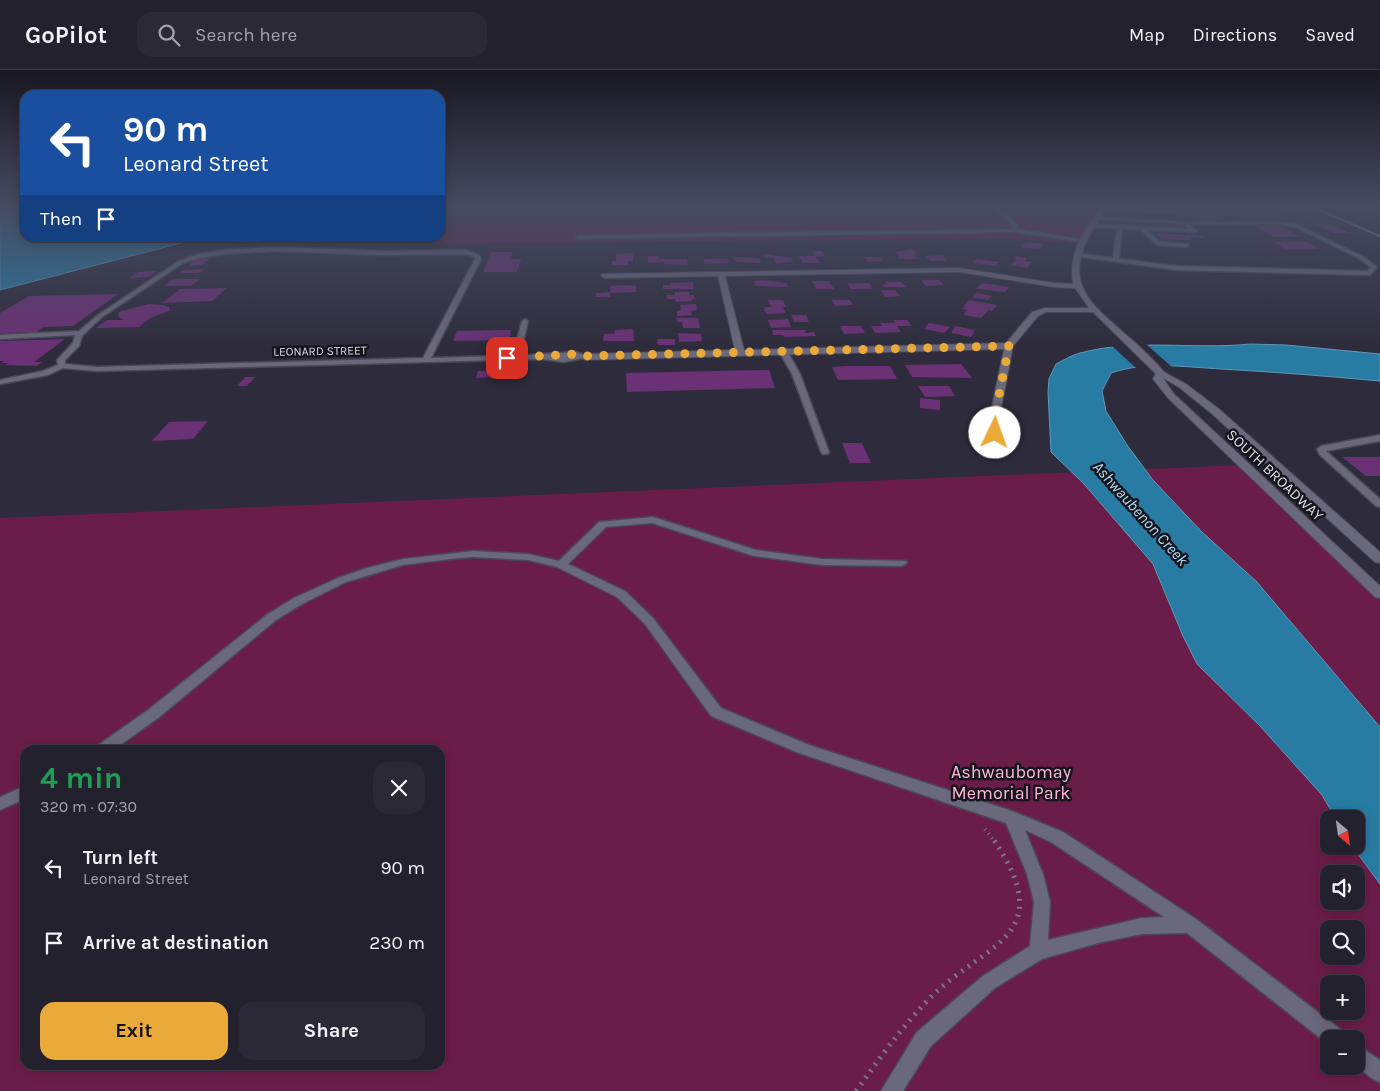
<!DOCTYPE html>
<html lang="en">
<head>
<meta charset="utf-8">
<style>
	body { margin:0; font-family:Karla,sans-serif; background:#2a2935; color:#f1f3f6; height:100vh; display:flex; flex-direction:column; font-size:19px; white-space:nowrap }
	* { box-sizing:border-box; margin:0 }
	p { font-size:16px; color:#a2a3aa }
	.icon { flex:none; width:28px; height:28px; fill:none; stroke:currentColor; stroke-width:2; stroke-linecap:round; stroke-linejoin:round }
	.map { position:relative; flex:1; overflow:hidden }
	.side { position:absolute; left:20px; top:675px; width:425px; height:325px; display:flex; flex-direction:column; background:#22212d; border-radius:15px; box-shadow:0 2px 12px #0003,0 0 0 1px #3f3e49 }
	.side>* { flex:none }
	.hud { position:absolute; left:20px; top:20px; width:425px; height:152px; border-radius:15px; box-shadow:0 2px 12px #0003,0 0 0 1px #3f3e49; background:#1a4fa0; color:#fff; overflow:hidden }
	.needle { width:32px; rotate:151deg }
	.controls { position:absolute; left:1320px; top:740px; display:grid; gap:10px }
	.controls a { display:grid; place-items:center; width:45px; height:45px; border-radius:10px; background:#22212d; box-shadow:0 2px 12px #0003,0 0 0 1px #3f3e49; font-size:25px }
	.pin { position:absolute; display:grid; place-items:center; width:42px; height:42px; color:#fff; margin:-21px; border-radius:10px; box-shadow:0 2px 8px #0006 }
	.me { position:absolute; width:55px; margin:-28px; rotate:3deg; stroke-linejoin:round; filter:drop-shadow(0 0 4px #0008) }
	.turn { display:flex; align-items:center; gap:18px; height:105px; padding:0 20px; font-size:22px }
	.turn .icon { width:65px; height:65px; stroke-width:2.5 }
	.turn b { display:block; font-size:35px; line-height:42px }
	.then { display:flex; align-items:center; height:48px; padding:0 20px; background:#0003; gap:10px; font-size:19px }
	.round { display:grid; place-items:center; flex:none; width:52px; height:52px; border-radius:15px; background:#2a2935 }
	.head { display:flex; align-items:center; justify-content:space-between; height:85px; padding:0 20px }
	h1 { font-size:30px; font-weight:700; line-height:38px; color:#1e9e55 }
	.cta { display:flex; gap:10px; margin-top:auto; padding:10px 20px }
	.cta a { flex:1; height:58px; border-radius:15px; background:#eaaa39; color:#111; font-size:20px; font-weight:700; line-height:58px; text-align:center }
	.cta a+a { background:#2a2935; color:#f1f3f6 }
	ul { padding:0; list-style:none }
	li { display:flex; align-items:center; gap:15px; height:75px; padding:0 20px }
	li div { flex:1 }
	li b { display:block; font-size:19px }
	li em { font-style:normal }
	header { display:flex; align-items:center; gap:30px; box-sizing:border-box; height:70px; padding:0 25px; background:#22212d; border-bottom:1px solid #3f3e49 }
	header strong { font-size:24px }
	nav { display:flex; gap:28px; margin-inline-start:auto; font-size:18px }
	.search { width:350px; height:45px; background:#2a2935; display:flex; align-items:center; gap:12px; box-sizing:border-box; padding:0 18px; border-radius:15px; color:#a2a3aa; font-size:19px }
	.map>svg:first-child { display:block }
	.green { fill:#6b1d49; fill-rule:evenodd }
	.water { fill:#287ca3; stroke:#5f99b7 }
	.pier { fill:#2e2c3c }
	.building { fill:#6a3175 }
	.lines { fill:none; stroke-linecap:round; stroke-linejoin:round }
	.service-casing { stroke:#4a4856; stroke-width:3 }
	.minor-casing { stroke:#4a4856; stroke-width:2 }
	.tertiary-casing { stroke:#4a4856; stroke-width:2 }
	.secondary-casing { stroke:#4a4856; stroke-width:2 }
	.path-far1 { stroke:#7a7886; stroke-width:4; stroke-dasharray:1 4.5; stroke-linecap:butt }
	.path { stroke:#7a7886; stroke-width:5; stroke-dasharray:2 6; stroke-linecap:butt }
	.service { fill:#6a687b; fill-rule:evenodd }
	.minor { fill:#6a687b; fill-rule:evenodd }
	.tertiary { fill:#6a687b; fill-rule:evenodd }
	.secondary { fill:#6a687b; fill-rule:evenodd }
	.rail { stroke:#908e9c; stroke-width:2 }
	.route { stroke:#eaaa39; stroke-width:9; stroke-dasharray:0 16.2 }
	.labels { text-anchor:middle; stroke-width:5; stroke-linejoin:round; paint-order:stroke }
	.far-street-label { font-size:12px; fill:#dedce7; stroke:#16151d }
	.street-label { font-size:15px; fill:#dedce7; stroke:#16151d }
	.water-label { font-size:16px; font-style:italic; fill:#addcf7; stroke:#16151d }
	.near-park-label { font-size:18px; fill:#ffb7d8; stroke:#16151d }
</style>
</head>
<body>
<header>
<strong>GoPilot</strong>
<div class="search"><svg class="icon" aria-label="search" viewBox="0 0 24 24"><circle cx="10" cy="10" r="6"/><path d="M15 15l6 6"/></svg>Search here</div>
<nav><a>Map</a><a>Directions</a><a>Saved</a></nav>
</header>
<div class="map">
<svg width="1380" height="1021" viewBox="0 0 1380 1021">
	<rect width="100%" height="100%" fill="#2e2c3c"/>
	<path class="green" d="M440,135H1107L1081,174L1007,168L403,174L400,168H440Z
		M1243,395L1380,524V1021H0V448ZM25,680H440V995H25ZM1329,749H1356V776H1329ZM1329,804H1356V831H1329ZM1329,859H1356V886H1329ZM1329,914H1356V941H1329ZM1329,969H1356V996H1329Z"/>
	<path class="water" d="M0,135H25V168H201L0,220Z
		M1250,274L1286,275L1380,284V311C1327,306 1274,302 1221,299C1185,297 1146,291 1111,303L1102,321L1106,341L1127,375L1153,410L1202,462L1256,511L1380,657V814L1352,776H1356V749H1336L1322,725L1260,656L1197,594L1183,566L1153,494L1084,414L1051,382L1048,322L1049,309L1056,294C1064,290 1072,285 1080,283C1136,268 1194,280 1250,274Z"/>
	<path class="pier" d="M1145,273L1173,298L1137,299L1112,276Z"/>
	<path class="building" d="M1144,139L1177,140L1183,144H1148L1141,140H1146Z
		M1183,141H1267L1282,148L1216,146L1223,150H1196Z
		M1312,153L1330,154L1349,163H1334Z
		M1253,155H1277L1300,167H1274Z
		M1161,164L1200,165L1205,168H1190L1191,170H1173L1161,168L1155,165Z
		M1029,172L1044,174L1041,179L1021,177L1024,173Z
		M1274,172H1306L1319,179H1286Z
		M912,179L917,185H914L917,189H900L895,182Z
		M813,181H822L825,186L816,187L820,193H803L799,186H815Z
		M491,182H513L510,189H521L517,202H483Z
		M633,183V191H628V195H612V191H616V184Z
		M763,184L791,188L793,192L776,193L773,187L765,188Z
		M942,185L947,191H931L926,186Z
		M648,186H659V189H687L688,195L664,194V192L648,193Z
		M1015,186L1027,188L1025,191L1031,192L1027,198L1011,195L1016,189H1013Z
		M734,187L759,188L761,193L736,192Z
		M865,187H881L883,191L867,192Z
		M211,188L202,195L188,196L197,189Z
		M704,189H728L729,193L704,194Z
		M976,189H977L999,192L995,196L972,193Z
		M204,199L199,203H178L183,200Z
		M157,201L148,207L129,208L138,202Z
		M173,209H200L191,216H164Z
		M763,210L787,213L788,217L755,216L754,211Z
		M921,210H939L944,215L926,216Z
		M812,211H829L834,219H816Z
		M693,212L694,219H663V215H671L670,213Z
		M885,212H902L906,217H885L882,214H886Z
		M847,213H869L873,219H851Z
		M982,213L1009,217L1005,222L976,219Z
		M627,215L636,216V222L610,223V227H596V223L610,222L611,216Z
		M227,218L212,231L162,233L180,219Z
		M881,220H895L900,226L885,227Z
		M675,222H689V225H694L695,229H692V231L676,232L675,229H667L666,225H675Z
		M976,223L992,226L988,230L972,227Z
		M118,224L73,256L44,257L36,262L0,263V243L29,226Z
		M768,230H783L786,237H783L786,243L767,244L763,239H765L764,237H771Z
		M832,230H850L853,235L835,236Z
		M969,230L997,235L992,241L989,240L981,248L963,245L967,240L962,239Z
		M149,234L164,235L169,237V240H172L150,248L139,257L96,258L107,250H124L120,248L118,246L119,244H117L121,241Z
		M696,234L697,240L691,241L692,245L677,246V241L681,240L680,235Z
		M791,245H806L809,252H794Z
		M676,248H698L700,258H683L682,252H677Z
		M788,249L791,257L771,258L768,250Z
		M893,250H907L912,256H897L901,262L875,263L871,256H882L880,253H895Z
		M929,253L940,255L950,257L944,263L924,259Z
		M840,256H861L865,263L844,264Z
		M955,256L975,260L973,262L974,263L971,267L951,263Z
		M633,259L634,271H603L604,264H614L615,260Z
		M506,260H511L509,270L453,271L457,261Z
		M772,260H805L806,263L814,262L816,266L784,267L783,265H773Z
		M678,263L701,264L702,271L679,272Z
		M65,269L34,292H42L36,296L5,295L9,293H1L4,291H0V271Z
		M657,269H675V275H658Z
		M961,294L972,308L912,307L905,295Z
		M847,296H890L897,309L838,310L832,297Z
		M769,300L775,318L627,322L626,303Z
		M478,301H493L491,307L476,308Z
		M245,307H255L247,316H237Z
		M918,316H949L955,326L925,327Z
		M920,328L940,330V340L920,338Z
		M208,351L193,369L152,371L169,352Z
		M842,373H862L871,393H850Z
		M1342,387H1380V406H1366Z"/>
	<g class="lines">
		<defs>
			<path id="service" d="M991,135H995L1018,155L1017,159L1085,170L1082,172L1014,162L578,169L575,167L578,165L1012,159L1013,156Z
				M1097,147L1190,152H1279L1296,154L1362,186L1377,197L1370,205L1177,200L1074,186L1076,183L1113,188L1117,159L1090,157L1092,154L1189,159L1183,154L1095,149ZM1189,154H1279L1295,157L1358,188L1371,197L1368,201L1177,196L1119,189L1122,159L1141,160L1157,175L1187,177L1189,174L1160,172L1147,160L1196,162V160Z
				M273,177L384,181L465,180L479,185L481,189L431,288L499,286L515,277L522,251L525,249L528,251L522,278L509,286L576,282L589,287L564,292L542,289L97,301L63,298L48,305L0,314V310L43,301L58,295L57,290L73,273L75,265L0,269V265L79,261L98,245L179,191L199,184L224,180ZM273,181L384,185L465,184L475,187V189L423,288L97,297L65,294V290L79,276L82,266L102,247L183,193L200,188L224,184Z
				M780,279H786L800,304L829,382L828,384H822L821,382L792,304L779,281Z
				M1380,365V371L1326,381L1380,429V437L1376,436L1320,385L1317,379L1321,376Z
				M653,447L756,480L822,489L906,491L907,493L902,496L822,495L754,486L652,453L606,457L568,494L625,521L653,548L721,638L809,675L1012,741L1063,762L1196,849L1344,962L1347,969H1329V975L1187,863L1142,864L1098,873L1042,889L995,918L931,976L903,1021H881L917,962L983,906L1030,876L1034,832L1027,804L1006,753L799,683L711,646L645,554L617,527L557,497L528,490L473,487L450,489L403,495L346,512L302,534L276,550L158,648L113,680H95L97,676L148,640L268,544L294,528L338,508L367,498L403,489L473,481L528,484L559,491L599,452ZM1025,760L1051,772L1164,847L1142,848L1048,870L1050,832L1043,804Z
				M25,716V729L0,740V727Z
				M1356,974L1380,990V1012L1373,1009L1356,996Z"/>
			<path id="minor" d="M1104,135H1110C1036,228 1112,238 1165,303L1160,306L1157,305L1093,242H1046L1038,246L1013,276L999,350V365L995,366L990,363L989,350L1004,279L585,290L581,287L585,284L735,280L718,206L605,208L601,206L602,204L959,198L1054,213L1073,214C1068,182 1084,158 1104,135ZM959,202L1054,217L1075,218L1089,238H1045L1032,242L1006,273L744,280L725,206Z"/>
			<path id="tertiary" d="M1160,300L1186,314L1219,339L1380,482V493L1375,492L1211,343L1180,318L1163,308L1174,324L1380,516V528L1375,527L1168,328L1153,309L1157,301Z"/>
			<path id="secondary" d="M1357,135H1364L1380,141V145Z"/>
		</defs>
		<use href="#service" class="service-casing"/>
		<use href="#minor" class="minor-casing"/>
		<use href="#tertiary" class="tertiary-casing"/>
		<use href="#secondary" class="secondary-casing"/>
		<path class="path-far1" d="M985,759L995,772"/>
		<path class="path" d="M856,1021C880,988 903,955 932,926C989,871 1058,866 994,770"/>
		<use href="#service" class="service"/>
		<use href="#minor" class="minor"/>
		<use href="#tertiary" class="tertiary"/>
		<use href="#secondary" class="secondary"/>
		<path class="rail" d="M1308,135L1380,166"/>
	</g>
	<linearGradient id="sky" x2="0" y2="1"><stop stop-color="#191821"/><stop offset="0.49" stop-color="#464b61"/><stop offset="1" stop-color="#464b61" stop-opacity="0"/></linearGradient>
	<rect width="1380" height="278" fill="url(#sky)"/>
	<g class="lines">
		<path class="route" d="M507,288L576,284L585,286L1009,276L994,350L995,363"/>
	</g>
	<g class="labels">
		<g class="far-street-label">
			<text transform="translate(320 281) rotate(-1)" y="4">LEONARD STREET</text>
		</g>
		<g class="street-label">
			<text transform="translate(1275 405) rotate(43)" y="5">SOUTH BROADWAY</text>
		</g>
		<g class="water-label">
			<text transform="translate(1141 443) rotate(48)" y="6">Ashwaubenon Creek</text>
		</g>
		<g class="near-park-label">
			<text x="1011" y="708">Ashwaubomay<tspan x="1011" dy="21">Memorial Park</tspan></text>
		</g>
	</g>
</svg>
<div class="controls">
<a><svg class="needle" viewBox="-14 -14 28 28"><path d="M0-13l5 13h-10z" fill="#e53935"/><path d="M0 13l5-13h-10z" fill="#a2a3aa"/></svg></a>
<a><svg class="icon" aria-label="sound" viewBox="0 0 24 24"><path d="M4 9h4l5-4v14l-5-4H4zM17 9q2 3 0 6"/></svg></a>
<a><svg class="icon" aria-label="search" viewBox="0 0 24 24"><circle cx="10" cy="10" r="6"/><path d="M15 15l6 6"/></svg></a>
<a>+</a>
<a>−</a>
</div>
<div class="pin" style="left:507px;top:288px;background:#d93025"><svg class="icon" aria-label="arrive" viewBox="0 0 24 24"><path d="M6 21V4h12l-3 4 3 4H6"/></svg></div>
<svg class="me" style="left:995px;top:363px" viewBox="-20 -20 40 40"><circle r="19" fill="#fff"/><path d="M0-13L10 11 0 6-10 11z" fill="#eaaa39"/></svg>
<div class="hud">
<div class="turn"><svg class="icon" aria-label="left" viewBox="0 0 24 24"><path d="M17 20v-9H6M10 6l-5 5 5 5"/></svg><div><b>90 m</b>Leonard Street</div></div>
<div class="then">Then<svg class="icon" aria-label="arrive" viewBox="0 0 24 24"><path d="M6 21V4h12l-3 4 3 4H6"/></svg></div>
</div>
<section class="side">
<div class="head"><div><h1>4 min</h1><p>320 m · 07:30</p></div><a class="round"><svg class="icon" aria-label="close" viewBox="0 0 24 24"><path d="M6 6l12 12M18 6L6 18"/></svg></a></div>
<ul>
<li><svg class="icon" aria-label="left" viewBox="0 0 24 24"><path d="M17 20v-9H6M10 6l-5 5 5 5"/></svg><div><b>Turn left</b><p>Leonard Street</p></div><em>90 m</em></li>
<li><svg class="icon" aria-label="arrive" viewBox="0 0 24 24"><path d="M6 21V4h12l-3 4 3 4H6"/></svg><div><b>Arrive at destination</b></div><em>230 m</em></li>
</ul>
<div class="cta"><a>Exit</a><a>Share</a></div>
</section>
</div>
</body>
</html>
